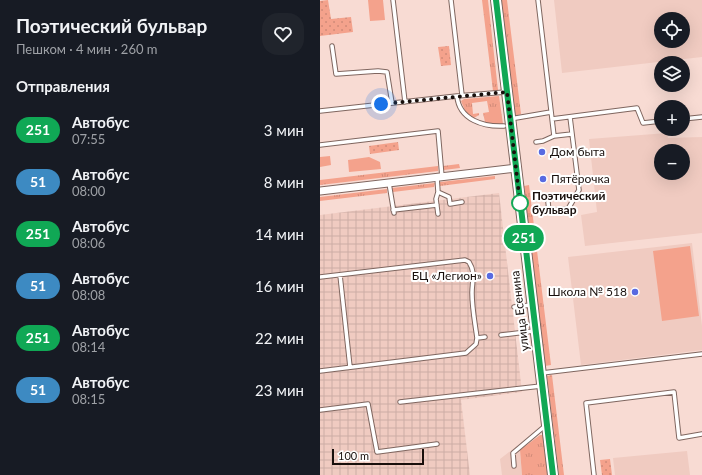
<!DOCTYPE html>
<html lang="ru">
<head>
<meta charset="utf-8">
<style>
  :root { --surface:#171b24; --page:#20242c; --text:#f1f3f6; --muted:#9ea1a6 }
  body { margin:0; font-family:Lato,sans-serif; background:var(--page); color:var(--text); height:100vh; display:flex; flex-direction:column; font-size:15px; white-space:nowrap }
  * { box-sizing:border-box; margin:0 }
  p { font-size:13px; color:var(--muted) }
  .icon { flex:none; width:22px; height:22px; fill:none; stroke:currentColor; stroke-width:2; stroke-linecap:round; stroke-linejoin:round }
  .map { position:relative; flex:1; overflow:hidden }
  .sheet { display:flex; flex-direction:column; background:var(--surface); width:320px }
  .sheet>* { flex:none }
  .badge { padding:0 8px; border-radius:13px; font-size:14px; line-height:26px }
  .buttons { position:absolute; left:334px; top:12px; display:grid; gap:8px }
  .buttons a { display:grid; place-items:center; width:36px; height:36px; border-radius:50%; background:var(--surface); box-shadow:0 4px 16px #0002; font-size:20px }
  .scale { position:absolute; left:12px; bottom:10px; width:92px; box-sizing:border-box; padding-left:4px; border:2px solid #180f0c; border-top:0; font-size:11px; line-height:14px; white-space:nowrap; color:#180f0c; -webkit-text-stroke:3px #fff; paint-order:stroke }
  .you { position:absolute; width:20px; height:20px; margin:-10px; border:3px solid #fff; border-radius:50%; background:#1a73e8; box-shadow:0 0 0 6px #1a73e833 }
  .map>.badge { position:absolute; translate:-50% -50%; box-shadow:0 0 0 2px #fff }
  h2 { padding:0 16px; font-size:15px; line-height:36px }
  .round { display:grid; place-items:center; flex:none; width:42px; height:42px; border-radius:16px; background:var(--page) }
  .summary { display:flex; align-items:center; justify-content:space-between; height:68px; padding:0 16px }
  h1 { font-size:19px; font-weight:700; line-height:30px }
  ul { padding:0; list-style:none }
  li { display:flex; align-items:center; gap:12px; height:52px; padding:0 16px }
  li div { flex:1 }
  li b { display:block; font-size:15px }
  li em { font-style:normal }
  li .badge { min-width:44px; font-weight:700; text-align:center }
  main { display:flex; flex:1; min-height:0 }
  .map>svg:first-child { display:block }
</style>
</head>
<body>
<main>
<section class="sheet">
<div class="summary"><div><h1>Поэтический бульвар</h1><p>Пешком · 4 мин · 260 m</p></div><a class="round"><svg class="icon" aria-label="heart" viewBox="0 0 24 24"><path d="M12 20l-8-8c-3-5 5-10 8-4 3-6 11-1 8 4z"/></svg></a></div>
<h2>Отправления</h2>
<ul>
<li><span class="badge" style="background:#10a855;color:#fff">251</span><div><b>Автобус</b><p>07:55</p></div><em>3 мин</em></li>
<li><span class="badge" style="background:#3d8ac2;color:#fff">51</span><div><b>Автобус</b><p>08:00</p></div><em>8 мин</em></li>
<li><span class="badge" style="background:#10a855;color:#fff">251</span><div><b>Автобус</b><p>08:06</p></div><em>14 мин</em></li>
<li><span class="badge" style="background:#3d8ac2;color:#fff">51</span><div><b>Автобус</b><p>08:08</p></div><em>16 мин</em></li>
<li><span class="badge" style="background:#10a855;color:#fff">251</span><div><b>Автобус</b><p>08:14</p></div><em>22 мин</em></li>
<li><span class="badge" style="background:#3d8ac2;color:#fff">51</span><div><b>Автобус</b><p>08:15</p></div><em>23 мин</em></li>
</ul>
</section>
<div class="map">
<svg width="382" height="475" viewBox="0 0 382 475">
  <defs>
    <pattern id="industrial-grid" width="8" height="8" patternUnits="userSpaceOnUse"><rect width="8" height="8" fill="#f0cbc1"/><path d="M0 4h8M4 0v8" fill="none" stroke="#cdada5"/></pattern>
    <pattern id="grass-tufts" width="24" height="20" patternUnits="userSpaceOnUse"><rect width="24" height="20" fill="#f4a28c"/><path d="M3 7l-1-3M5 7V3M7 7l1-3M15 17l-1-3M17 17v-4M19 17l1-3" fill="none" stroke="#d08a78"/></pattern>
    <pattern id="park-dots" width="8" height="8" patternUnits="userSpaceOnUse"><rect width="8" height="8" fill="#f4a28c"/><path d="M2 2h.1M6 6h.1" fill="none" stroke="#d08a78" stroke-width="1.8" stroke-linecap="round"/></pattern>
  </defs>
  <rect width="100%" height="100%" fill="#f8dbd3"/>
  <path fill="#f0cbc1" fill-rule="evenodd" d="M234 0H382V57L242 73ZM341 19H363V41H341Z
    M347 133 348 138 382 137V233L265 246 261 215 277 212 269 139ZM341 151H363V173H341Z
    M372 243 382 326V350L261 365 248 257Z
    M197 446 200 450 202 475H182L180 459Z
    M367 451 370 475H295L293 458Z"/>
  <path fill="url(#industrial-grid)" d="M179 193 202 392 141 400 150 475H0V215Z"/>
  <path fill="url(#grass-tufts)" d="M162 0H168L178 90 173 91Z
    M181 0H187L201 114 195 116Z
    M179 96 183 124 170 125 165 122 163 113 169 112 167 101 152 103 153 114 159 113V115L154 118 146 113 141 101 144 99Z
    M139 164 140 168 124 170 123 166Z
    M118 166V171L0 185V180Z
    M175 176V179L120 186V182Z
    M115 183 114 187 73 192 72 188Z
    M209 185 231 365 225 366 204 186Z
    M67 189V193L0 201V197Z
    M232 375 244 475H239L227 376Z
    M220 435H223L229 475H202L200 450Z"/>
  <path fill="url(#park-dots)" d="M8 0 11 19 31 17 33 32 0 36V1Z
    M129 46 131 65 121 66 118 47Z
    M78 142 79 150 50 154 49 146Z
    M290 459 292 475H282L280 460Z"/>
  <path fill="#f4a28c" d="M48 0H63L65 20 50 21Z
    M10 156 11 165 0 167V157Z
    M49 157 60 162 61 169 29 172 28 160Z
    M370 246 379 316 342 321 333 251Z"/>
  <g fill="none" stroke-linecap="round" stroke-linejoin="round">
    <defs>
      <path id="lane" d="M73 0 85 102
        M131 0 142 95
        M218 0 234 136
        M12 46 16 74 58 71 67 72 72 103
        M137 96C139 120 164 127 184 126
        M0 111 137 96 186 92
        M190 119 231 112
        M232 119 317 108 323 123 341 121
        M363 119 382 117
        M216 142 223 141 234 136 252 134
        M0 145 118 131 122 177
        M117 177 118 192 129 197 130 204 142 202
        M69 183 74 213
        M228 202 229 211 248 209 259 190 250 117
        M73 210 117 205
        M118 214 116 199 118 192
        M20 275 30 367
        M0 277 145 260 149 262C156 273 152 281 152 293 152 308 155 323 157 338L165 337
        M194 307 211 305
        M181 335 214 331
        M0 371 146 353 156 344 157 338
        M222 373 382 354
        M80 402 221 386
        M0 410 48 404 57 452 117 444
        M194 466 193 453 225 426
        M274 475 266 403 354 392 359 438 382 434"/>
      <path id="street" d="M0 191 196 168"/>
      <path id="secondary" d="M176 0 233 475"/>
    </defs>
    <use href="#lane" stroke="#7f665f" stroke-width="5.5"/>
    <use href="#street" stroke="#7f665f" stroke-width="9"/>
    <use href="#secondary" stroke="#7f665f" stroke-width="12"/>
    <use href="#lane" stroke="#fff" stroke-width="3.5"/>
    <use href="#street" stroke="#fff" stroke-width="7"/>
    <use href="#secondary" stroke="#fff" stroke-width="10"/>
  </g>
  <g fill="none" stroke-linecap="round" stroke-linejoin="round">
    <defs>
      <path id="line" d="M176 0 233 475"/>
    </defs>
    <use href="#line" stroke="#fff" stroke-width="9"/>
    <use href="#line" stroke="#10a855" stroke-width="6"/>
    <path stroke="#180f0c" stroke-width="4" stroke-dasharray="0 7.2" d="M61 104 187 92 200 203"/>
  </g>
  <g fill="#586ae1" stroke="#fff" stroke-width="1.5">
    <circle cx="222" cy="152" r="4"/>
    <circle cx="223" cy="179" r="4"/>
    <circle cx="170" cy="276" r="4"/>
    <circle cx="315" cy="292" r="4"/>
  </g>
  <circle fill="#fff" stroke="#10a855" stroke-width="2" cx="200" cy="203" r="8"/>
  <g text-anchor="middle" stroke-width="4" stroke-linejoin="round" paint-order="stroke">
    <g font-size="12" fill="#180f0c" stroke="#fff" text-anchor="start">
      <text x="230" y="156">Дом быта</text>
      <text x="231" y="183">Пятёрочка</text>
      <text x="162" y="280" text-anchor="end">БЦ «Легион»</text>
      <text x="307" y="296" text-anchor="end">Школа № 518</text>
    </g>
    <g font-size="12" font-weight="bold" fill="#180f0c" stroke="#fff" text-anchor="start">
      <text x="212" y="200">Поэтический<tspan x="212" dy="14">бульвар</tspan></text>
    </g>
    <g font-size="12" fill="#180f0c" stroke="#fff">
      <text transform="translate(200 311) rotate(-97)" y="4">улица Есенина</text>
    </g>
  </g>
</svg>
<div class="buttons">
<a><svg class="icon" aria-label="locate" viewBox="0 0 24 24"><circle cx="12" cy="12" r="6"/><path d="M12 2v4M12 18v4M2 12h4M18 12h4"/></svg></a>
<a><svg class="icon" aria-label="layers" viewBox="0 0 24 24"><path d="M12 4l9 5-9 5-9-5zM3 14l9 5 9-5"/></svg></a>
<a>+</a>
<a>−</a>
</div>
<div class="scale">100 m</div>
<div class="you" style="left:61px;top:104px"></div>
<b class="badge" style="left:204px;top:238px;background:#10a855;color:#fff">251</b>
</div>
</main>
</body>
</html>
